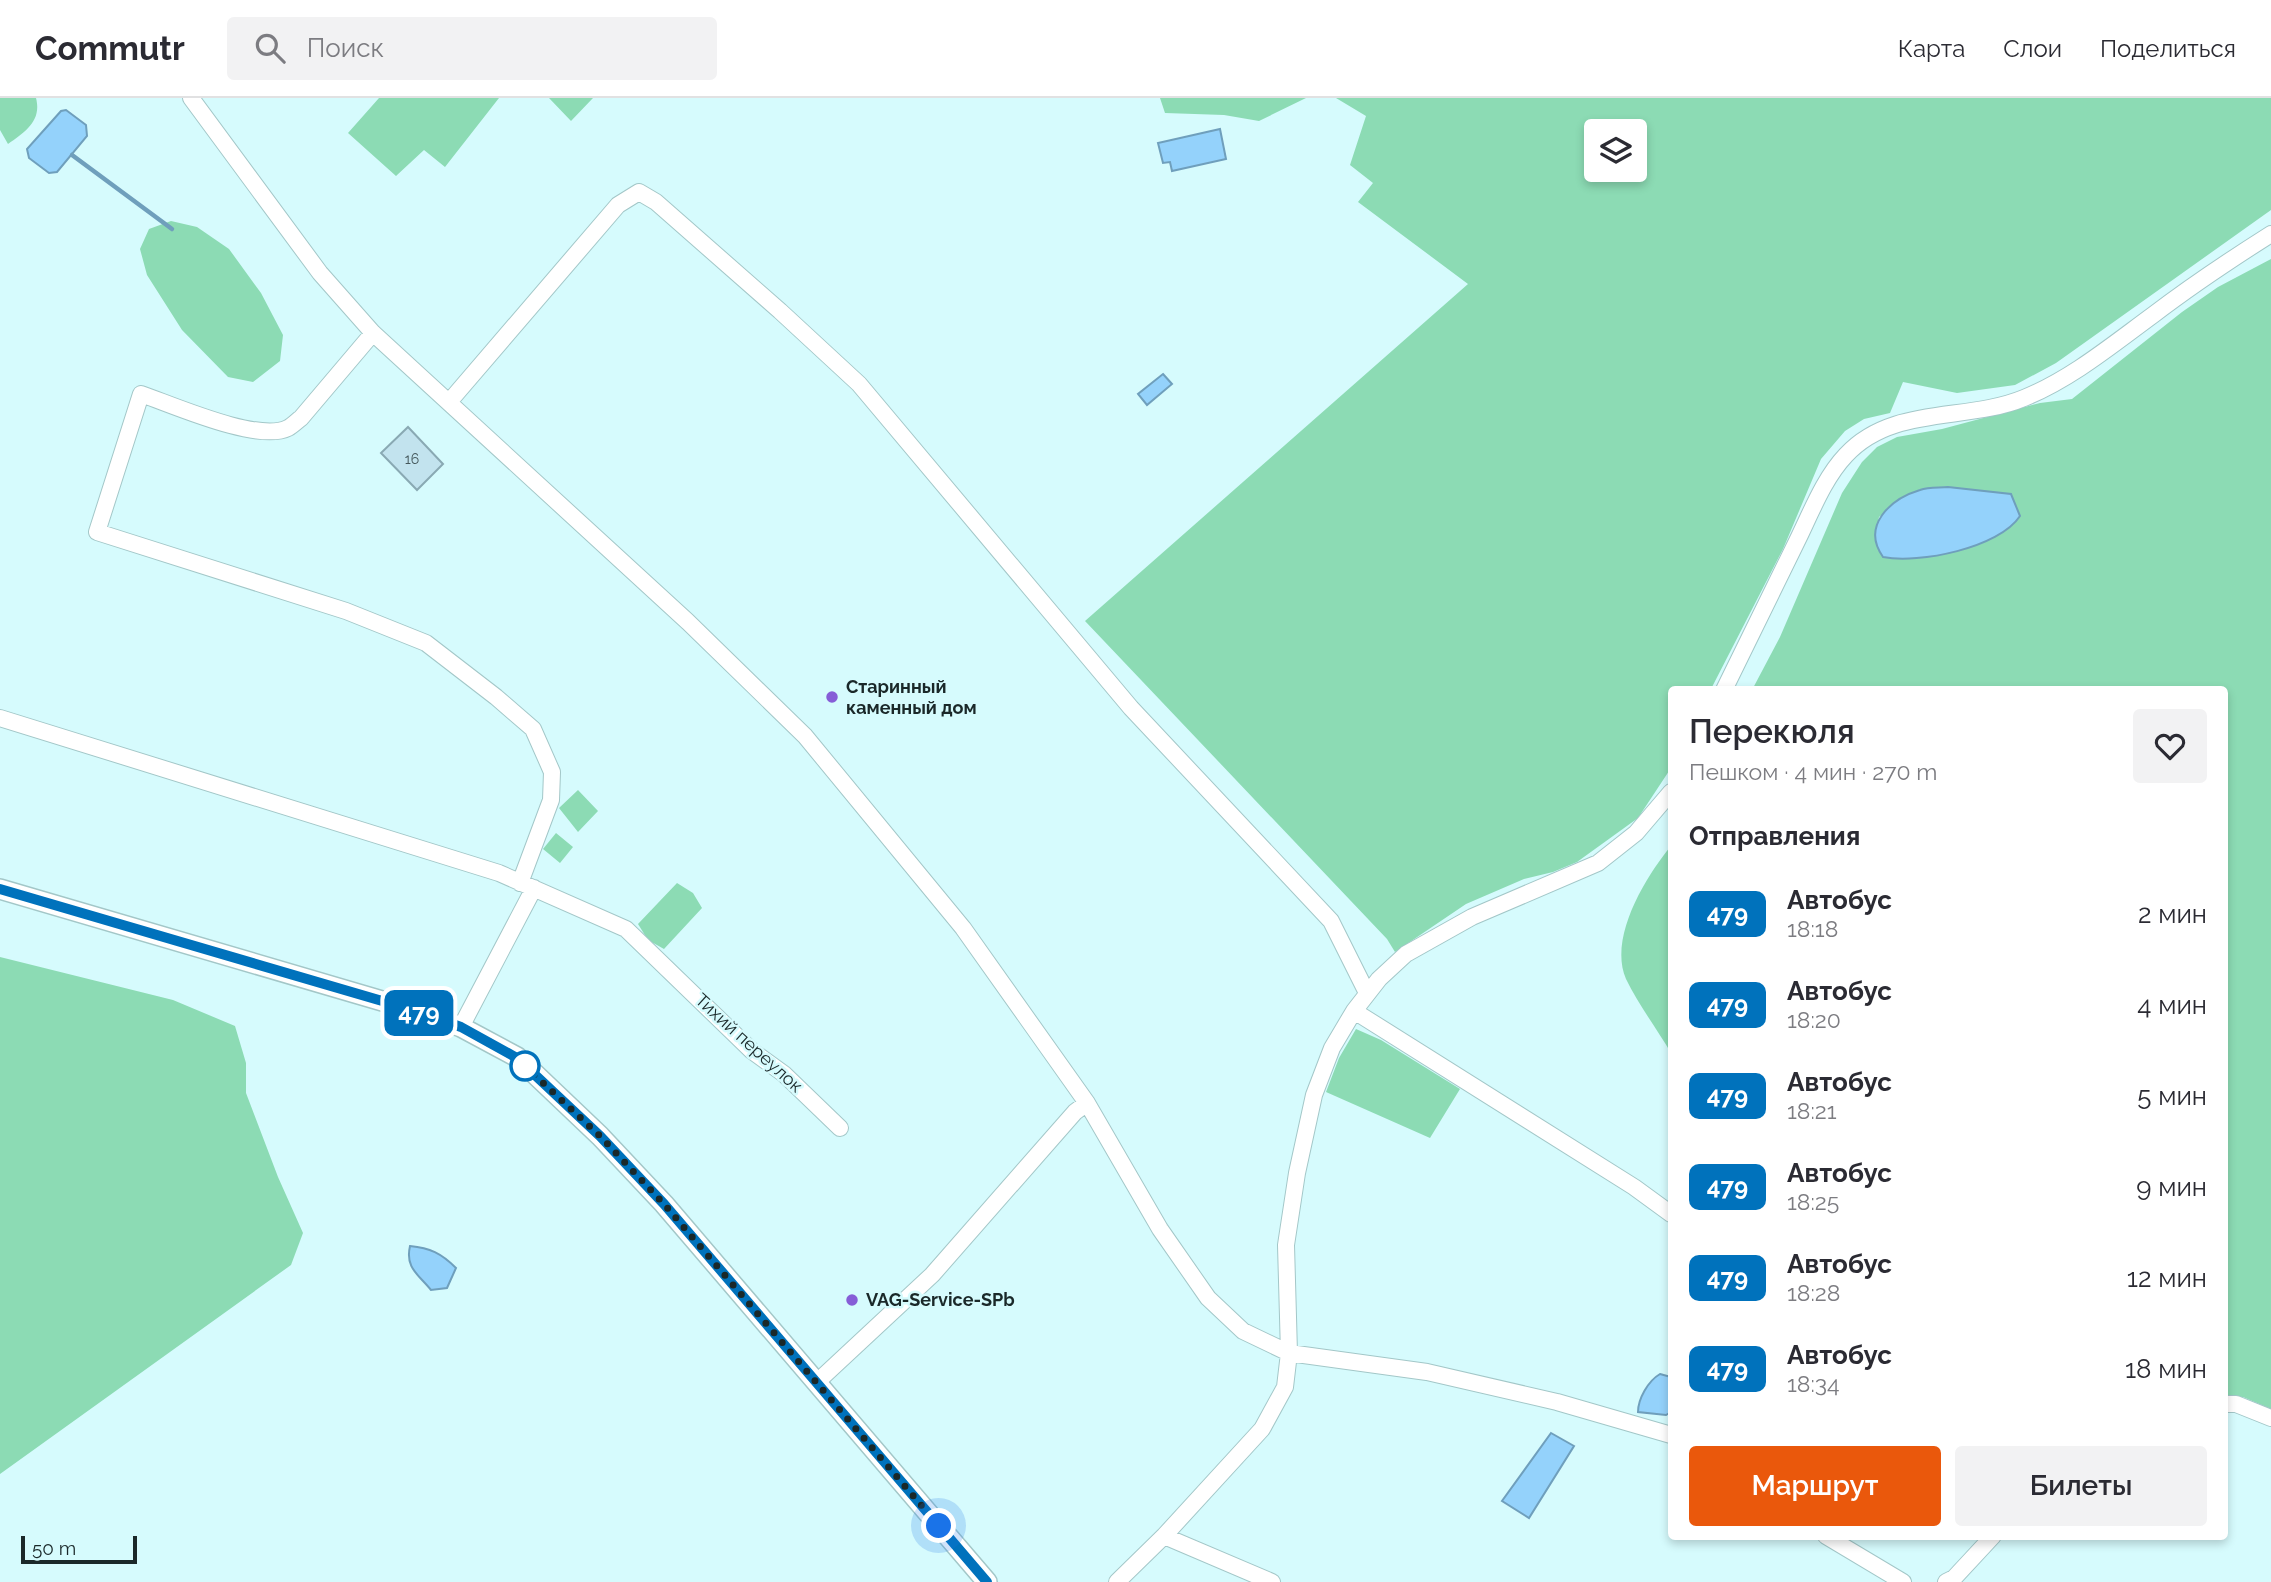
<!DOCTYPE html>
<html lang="ru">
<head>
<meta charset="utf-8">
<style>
  :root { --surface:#fff; --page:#f2f2f3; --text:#2b2b33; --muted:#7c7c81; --line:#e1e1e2; --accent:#ea580c }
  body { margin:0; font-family:Raleway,sans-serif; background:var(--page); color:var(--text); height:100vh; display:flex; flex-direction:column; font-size:26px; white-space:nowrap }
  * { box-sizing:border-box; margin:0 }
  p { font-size:23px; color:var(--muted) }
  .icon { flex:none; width:38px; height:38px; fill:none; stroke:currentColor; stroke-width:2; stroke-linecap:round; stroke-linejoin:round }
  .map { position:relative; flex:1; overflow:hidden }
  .details { position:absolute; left:1668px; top:588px; width:560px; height:854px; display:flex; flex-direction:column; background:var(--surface); border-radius:7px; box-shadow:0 4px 10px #0003 }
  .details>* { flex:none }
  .badge { padding:0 14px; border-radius:10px; font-size:24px; line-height:46px }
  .fabs { position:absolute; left:1584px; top:21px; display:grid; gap:14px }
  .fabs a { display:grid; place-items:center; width:63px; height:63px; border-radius:7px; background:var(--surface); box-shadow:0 4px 10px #0003; font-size:35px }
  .scale { position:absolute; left:21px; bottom:18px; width:116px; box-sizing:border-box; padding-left:7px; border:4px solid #1a2829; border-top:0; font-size:19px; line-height:24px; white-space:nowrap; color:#1a2829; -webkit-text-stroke:5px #d6fbfd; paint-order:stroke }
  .you { position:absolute; width:35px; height:35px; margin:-18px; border:5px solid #fff; border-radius:50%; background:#1a73e8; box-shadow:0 0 0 10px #1a73e833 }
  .map>.badge { position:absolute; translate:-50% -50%; box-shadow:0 0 0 4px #fff }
  h2 { padding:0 21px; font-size:26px; line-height:63px }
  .round { display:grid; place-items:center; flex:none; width:74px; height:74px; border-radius:7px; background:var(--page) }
  .summary { display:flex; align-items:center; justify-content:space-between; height:119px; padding:0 21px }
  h1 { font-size:33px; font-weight:600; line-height:52px }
  .action { display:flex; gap:14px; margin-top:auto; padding:14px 21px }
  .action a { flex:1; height:80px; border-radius:7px; background:var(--accent); color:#fff; font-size:28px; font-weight:600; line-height:80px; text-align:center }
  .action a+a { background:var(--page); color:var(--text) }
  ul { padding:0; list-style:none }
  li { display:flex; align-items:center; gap:21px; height:91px; padding:0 21px }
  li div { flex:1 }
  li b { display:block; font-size:26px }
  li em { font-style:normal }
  li .badge { min-width:77px; font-weight:700; text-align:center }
  header { display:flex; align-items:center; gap:42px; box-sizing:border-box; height:98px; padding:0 35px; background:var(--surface); border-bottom:2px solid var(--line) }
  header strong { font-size:33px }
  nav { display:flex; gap:38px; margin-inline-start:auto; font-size:24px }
  .search { width:490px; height:63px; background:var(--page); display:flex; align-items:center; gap:18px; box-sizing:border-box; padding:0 24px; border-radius:7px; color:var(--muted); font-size:26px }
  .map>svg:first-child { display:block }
</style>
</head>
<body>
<header>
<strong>Commutr</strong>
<div class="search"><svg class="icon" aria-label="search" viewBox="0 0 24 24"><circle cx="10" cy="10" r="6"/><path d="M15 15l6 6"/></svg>Поиск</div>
<nav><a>Карта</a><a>Слои</a><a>Поделиться</a></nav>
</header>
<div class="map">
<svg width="2271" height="1484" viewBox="0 0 2271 1484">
  <rect width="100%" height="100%" fill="#d6fbfd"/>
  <path fill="#8cdbb4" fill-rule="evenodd" d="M0 0H36C42 23 25 34 8 46L0 32Z
    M379 0H499L445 69 424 52 396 78 348 35Z
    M549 0H593L571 23Z
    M1160 0H1306L1259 23 1224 17 1165 15Z
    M1336 0H2271V112L2056 265 2015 287 1957 295 1903 284 1890 315 1864 321 1845 333 1821 361 1783 451 1711 591 1671 592V670L1638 720 1577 764 1553 774 1524 781 1466 806 1395 854 1387 841 1085 523 1468 186 1358 104 1373 85 1350 67 1366 18ZM1596 33H1634V72H1596Z
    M171 123 197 129 229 151 261 195 283 237 280 263 253 284 228 279 182 232 147 177 140 151 149 131Z
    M2271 161V1311L2243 1299 2224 1298V592H1752L1780 539 1842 395 1862 364 1877 349 1897 339 1942 331 2040 305 2072 301 2182 214 2218 189ZM1948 389 1979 395H2000L1955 452 1934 457 1894 461 1875 438 1879 419 1887 413Z
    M578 692 598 713 578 734 559 710Z
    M556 735 573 749 560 765 543 751Z
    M1671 748V955C1657 931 1638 906 1626 881 1608 840 1646 778 1671 748Z
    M677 785 693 795 702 810 664 851 648 842 638 826Z
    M0 859 173 902 235 928 246 965V995L278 1079 303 1135 291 1167 0 1376Z
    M1356 931 1381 942 1460 991 1430 1040 1326 994 1339 960Z"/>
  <path fill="#94d2fb" stroke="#6f9fbc" stroke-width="2" d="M66 12 86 27 87 38 57 74 49 75 29 60 27 51 61 13Z
    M1220 31 1226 61 1172 73 1170 64 1163 65 1158 45Z
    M1163 276 1172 286 1147 307 1138 296Z
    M1948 389 2011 396 2020 418C1999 450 1919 466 1883 459 1861 428 1890 401 1920 392 1929 389 1939 390 1948 389Z
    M410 1148C430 1150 441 1155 456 1170L447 1190 431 1192C418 1176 405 1170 410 1148Z
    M1660 1276 1671 1279V1314L1666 1317 1638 1314C1638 1301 1648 1283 1660 1276Z
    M1551 1335 1574 1348 1529 1420 1502 1403Z"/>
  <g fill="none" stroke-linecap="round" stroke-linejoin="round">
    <path stroke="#6f9fbc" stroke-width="4.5" d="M72 57 172 131"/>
  </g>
  <path fill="#c2e3ee" stroke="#89a9b3" stroke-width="2" d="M408 329 443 366 417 392 381 355Z"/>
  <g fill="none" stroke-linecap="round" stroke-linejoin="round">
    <defs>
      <path id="minor" d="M191 0 320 175 373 235 688 524 805 638 963 830 1087 1005 1160 1131 1208 1200 1243 1233 1289 1255 1427 1274 1557 1304 1671 1337
        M373 235 301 320C297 323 292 328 288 330 258 345 173 307 141 296L97 434 346 513 426 545 496 599 533 631 552 674 551 702 520 785
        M449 304 618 107 639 94 656 104 780 213 859 286 1131 610 1331 823 1367 895
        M1724 592C1749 541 1774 490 1799 439 1812 412 1825 379 1846 357 1892 307 1966 324 2024 300 2071 281 2112 247 2153 217 2191 188 2230 162 2271 136
        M0 620 499 775 626 831 752 953 784 976 840 1030
        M1354 913 1634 1089 1671 1116
        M461 929 534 790
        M816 1285 932 1177 1075 1014 1087 1005
        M2224 1306H2236L2271 1320
        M1164 1438 1272 1484
        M1826 1438 1903 1484
        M1117 1484 1164 1438 1262 1331 1285 1289 1289 1255 1286 1147 1297 1075 1314 997 1332 950 1354 913 1379 881 1406 856 1472 819 1598 765 1636 735 1671 694
        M1946 1484 1954 1480 1993 1438"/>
      <path id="tertiary" d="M0 791 413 912 461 929 517 959 600 1038 664 1106 987 1484"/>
    </defs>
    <use href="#minor" stroke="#a3c7c8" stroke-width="18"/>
    <use href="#tertiary" stroke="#a3c7c8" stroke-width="22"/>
    <use href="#minor" stroke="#fff" stroke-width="16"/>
    <use href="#tertiary" stroke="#fff" stroke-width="19"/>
  </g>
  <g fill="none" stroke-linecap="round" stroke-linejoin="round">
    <defs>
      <path id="line" d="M0 791 413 912 461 929 517 960 600 1038 664 1106 987 1484"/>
    </defs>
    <use href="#line" stroke="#fff" stroke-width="16"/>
    <use href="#line" stroke="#0072bc" stroke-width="10"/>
    <path stroke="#1a2829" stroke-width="7" stroke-dasharray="0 12.6" d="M525 968 600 1038 664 1106 939 1428"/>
  </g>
  <g fill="#865dd7" stroke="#d6fbfd" stroke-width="2.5">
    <circle cx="832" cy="599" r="7"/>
    <circle cx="852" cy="1202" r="7"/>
  </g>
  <circle fill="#fff" stroke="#0072bc" stroke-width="3.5" cx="525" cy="968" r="14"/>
  <g text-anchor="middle" stroke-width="5" stroke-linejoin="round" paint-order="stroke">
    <g font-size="14" fill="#44575a">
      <text x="412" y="366">16</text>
    </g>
    <g font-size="18" font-weight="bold" fill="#1a2829" stroke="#d6fbfd" text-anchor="start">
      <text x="846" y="595">Старинный<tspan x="846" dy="21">каменный дом</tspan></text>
      <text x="866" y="1208">VAG-Service-SPb</text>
    </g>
    <g font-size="18" fill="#1a2829" stroke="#d6fbfd">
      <text transform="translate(749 945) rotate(42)" y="6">Тихий переулок</text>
    </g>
  </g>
</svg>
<div class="fabs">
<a><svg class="icon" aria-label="layers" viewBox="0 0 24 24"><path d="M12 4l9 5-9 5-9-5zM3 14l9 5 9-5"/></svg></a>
</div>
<div class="scale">50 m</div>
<div class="you" style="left:939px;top:1428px"></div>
<b class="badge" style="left:419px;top:915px;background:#0072bc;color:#fff">479</b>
<section class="details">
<div class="summary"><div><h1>Перекюля</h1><p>Пешком · 4 мин · 270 m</p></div><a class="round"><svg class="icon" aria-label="heart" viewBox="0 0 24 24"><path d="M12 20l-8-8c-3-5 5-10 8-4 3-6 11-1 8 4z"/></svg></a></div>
<h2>Отправления</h2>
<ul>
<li><span class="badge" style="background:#0072bc;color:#fff">479</span><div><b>Автобус</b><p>18:18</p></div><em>2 мин</em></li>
<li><span class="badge" style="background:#0072bc;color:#fff">479</span><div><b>Автобус</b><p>18:20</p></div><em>4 мин</em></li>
<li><span class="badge" style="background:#0072bc;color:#fff">479</span><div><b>Автобус</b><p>18:21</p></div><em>5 мин</em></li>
<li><span class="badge" style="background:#0072bc;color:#fff">479</span><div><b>Автобус</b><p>18:25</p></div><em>9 мин</em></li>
<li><span class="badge" style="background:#0072bc;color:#fff">479</span><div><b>Автобус</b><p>18:28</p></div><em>12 мин</em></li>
<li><span class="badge" style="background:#0072bc;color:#fff">479</span><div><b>Автобус</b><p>18:34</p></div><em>18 мин</em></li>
</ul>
<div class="action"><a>Маршрут</a><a>Билеты</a></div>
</section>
</div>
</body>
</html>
